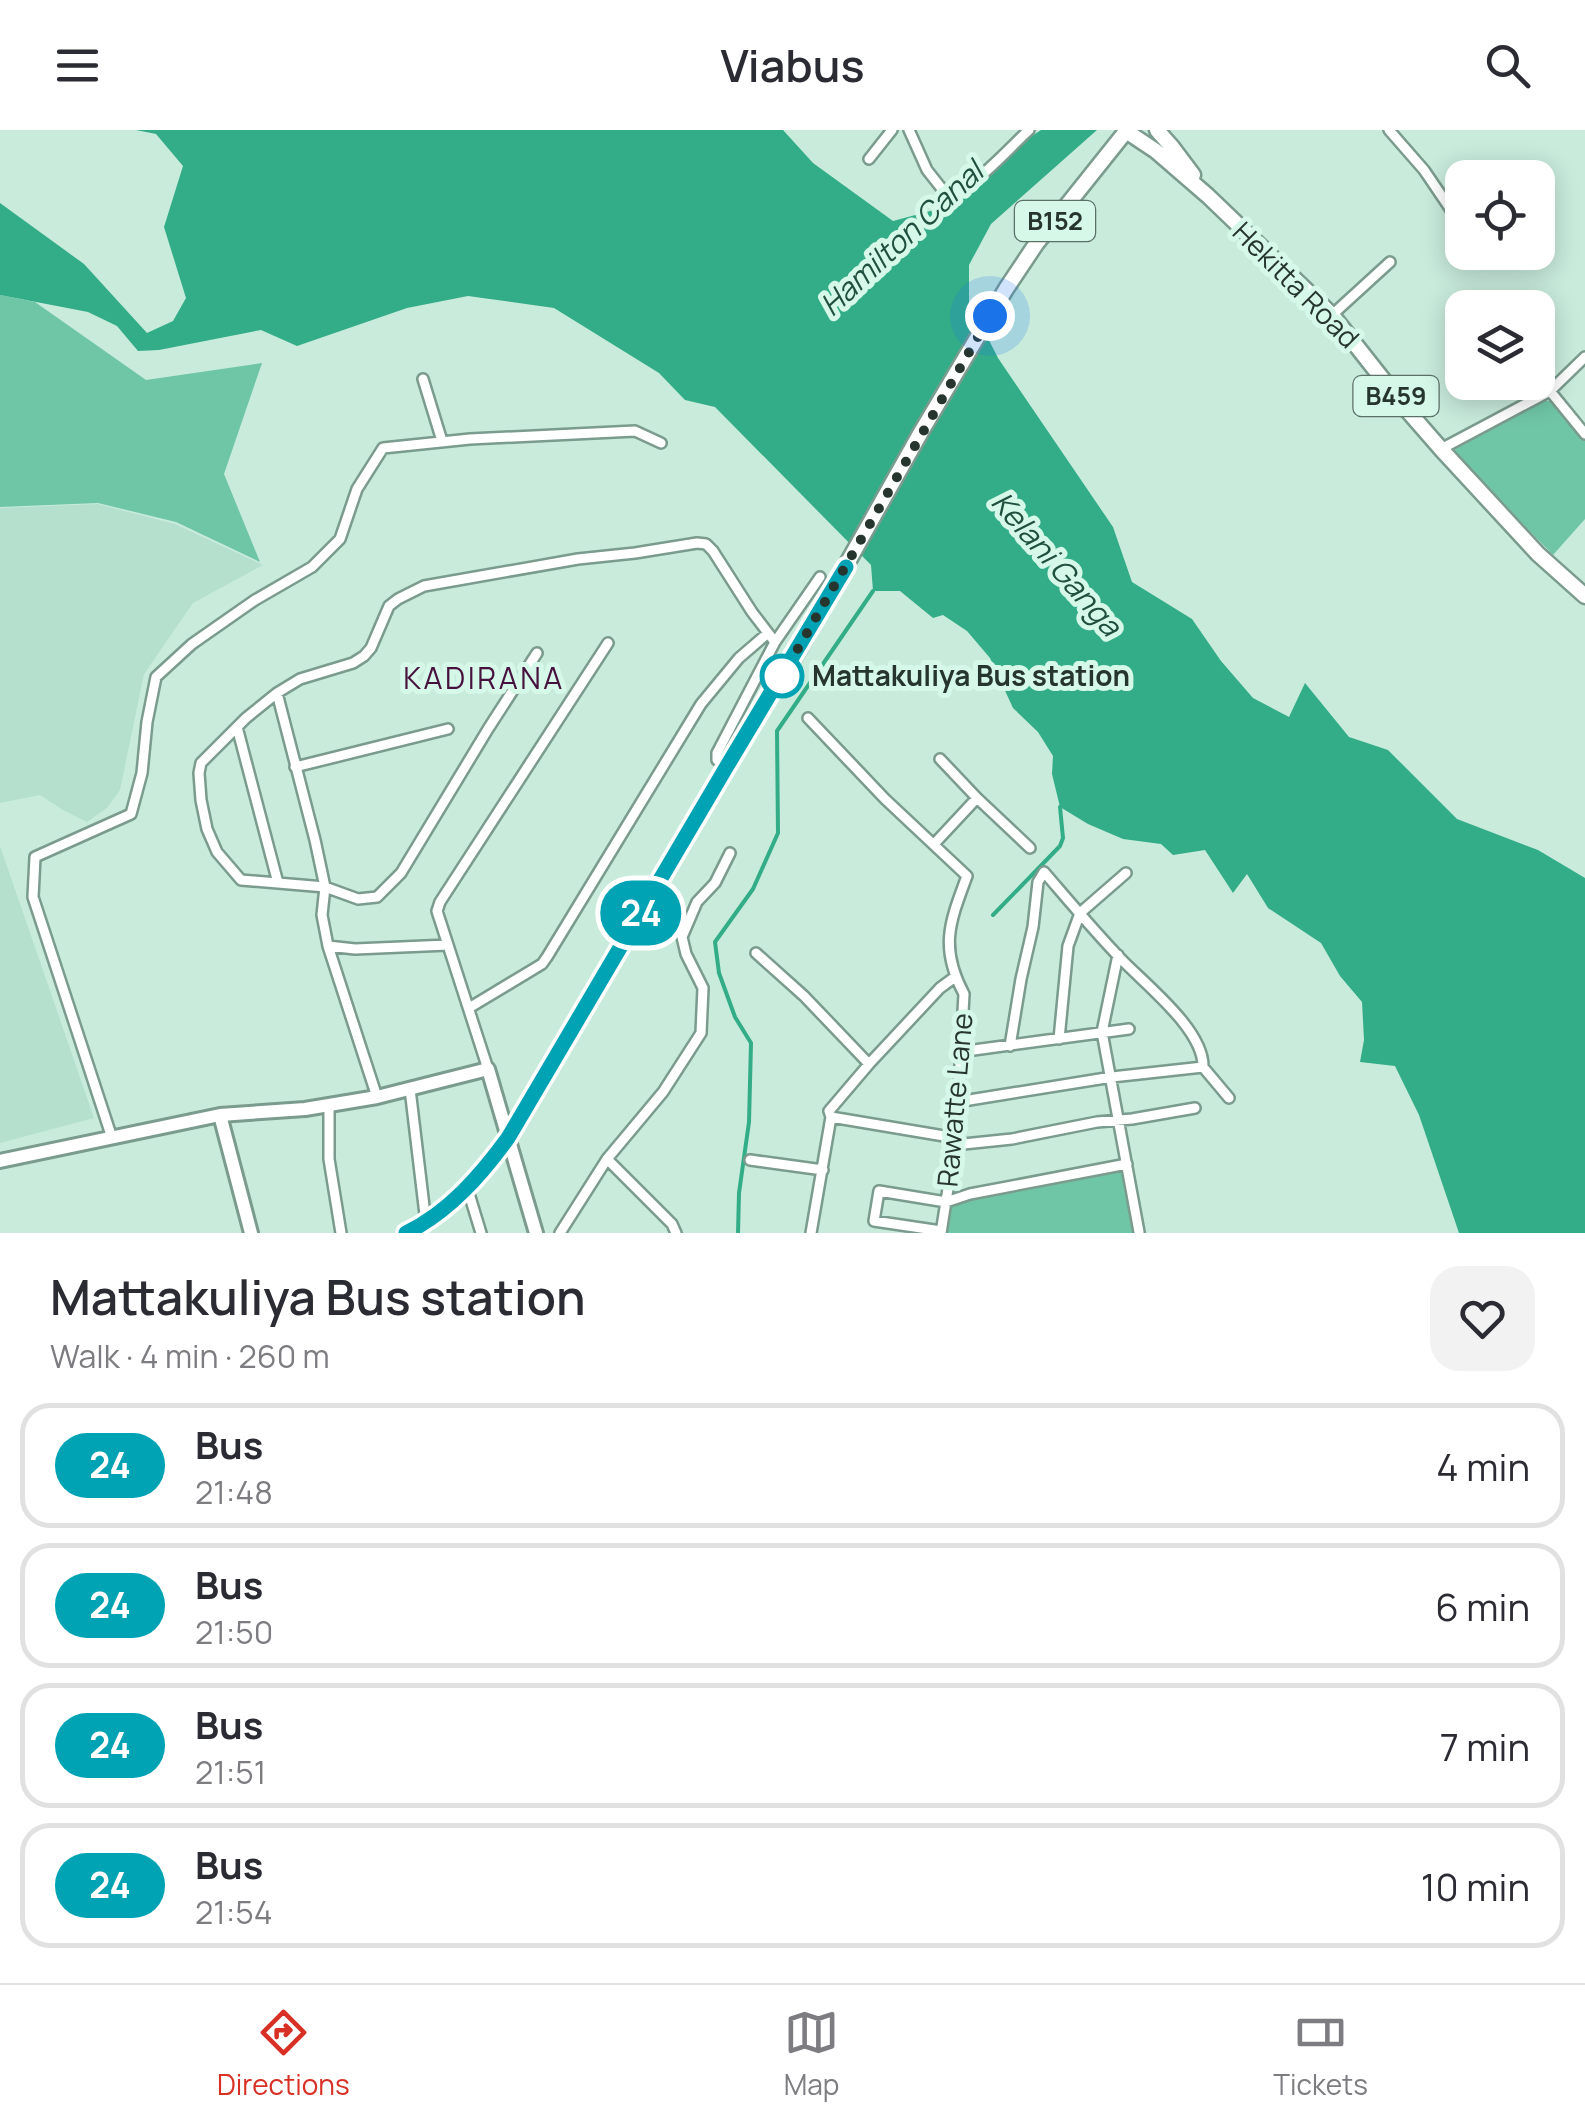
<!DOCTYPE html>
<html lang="en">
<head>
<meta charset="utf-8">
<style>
  :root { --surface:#fff; --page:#f2f2f3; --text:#2b2b33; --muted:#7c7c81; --line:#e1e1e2; --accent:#d93025 }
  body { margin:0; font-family:Manrope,sans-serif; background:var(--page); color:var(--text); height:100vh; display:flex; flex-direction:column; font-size:38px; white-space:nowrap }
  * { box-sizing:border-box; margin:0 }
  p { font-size:32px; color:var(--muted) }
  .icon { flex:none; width:55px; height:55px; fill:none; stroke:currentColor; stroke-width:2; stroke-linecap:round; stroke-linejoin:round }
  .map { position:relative; height:1103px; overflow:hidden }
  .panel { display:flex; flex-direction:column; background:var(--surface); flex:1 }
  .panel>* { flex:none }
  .badge { padding:0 20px; border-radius:32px; font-size:35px; line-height:65px }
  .tools { position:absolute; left:1445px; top:30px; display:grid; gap:20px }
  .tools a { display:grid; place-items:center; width:110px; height:110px; border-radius:20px; background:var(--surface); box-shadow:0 5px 25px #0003; font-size:50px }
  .you { position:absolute; width:50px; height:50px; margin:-25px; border:8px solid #fff; border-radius:50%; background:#1a73e8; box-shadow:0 0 0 15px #1a73e833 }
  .map>.badge { position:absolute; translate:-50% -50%; box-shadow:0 0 0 5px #fff }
  .round { display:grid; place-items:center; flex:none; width:105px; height:105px; border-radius:30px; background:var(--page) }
  .headline { display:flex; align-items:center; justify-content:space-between; height:170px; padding:0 50px }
  h1 { font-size:48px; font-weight:600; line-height:75px }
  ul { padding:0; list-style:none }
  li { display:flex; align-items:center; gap:30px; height:125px; margin:0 20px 15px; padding:0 30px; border:5px solid var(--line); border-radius:30px }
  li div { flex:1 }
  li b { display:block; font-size:38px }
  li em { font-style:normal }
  li .badge { min-width:110px; font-weight:700; text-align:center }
  header { display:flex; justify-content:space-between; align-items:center; height:130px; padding:0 50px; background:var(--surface); font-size:45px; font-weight:600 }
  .dock { display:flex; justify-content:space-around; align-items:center; height:140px; border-top:2px solid var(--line); background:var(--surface); font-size:28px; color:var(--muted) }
  .dock a { display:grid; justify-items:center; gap:5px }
  .dock .active { color:var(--accent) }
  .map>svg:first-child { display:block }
</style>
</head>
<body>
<header><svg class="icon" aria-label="menu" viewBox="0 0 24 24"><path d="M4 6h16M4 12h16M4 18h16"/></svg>Viabus<svg class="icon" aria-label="search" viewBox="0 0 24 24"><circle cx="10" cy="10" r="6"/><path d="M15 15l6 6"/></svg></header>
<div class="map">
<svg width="1585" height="1103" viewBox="0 0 1585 1103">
  <rect width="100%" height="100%" fill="#c8ebdc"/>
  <path fill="#b5e0ce" d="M98 374 175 394 263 435 193 473 144 544 120 660 107 678 87 692 63 680 40 665 0 673V378Z
    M0 716 94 988 0 1013Z"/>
  <path fill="#6fc6a6" d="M0 165 35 172 146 250 262 233 224 344 260 432 176 392 98 373 0 377Z
    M1543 271H1551L1585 310V389L1553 425 1452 321Z
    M1124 1038 1136 1103H946L949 1069Z"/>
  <path fill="#33ad87" d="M136 0H783L813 33 893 91 934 80 959 54 1041 0H1097L991 94 969 135V171L998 228 1113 397 1132 452 1192 489 1221 531 1253 568 1289 587 1305 553 1349 607 1388 620 1457 689 1538 720 1585 748V1103H1459L1419 985 1395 936 1360 932 1364 910 1362 872 1340 846 1321 813 1268 778 1247 744 1233 763 1205 720 1173 725 1161 714 1123 709 1088 694 1060 677 1052 644 1053 626 1038 602 1013 578 990 528 967 501 943 485 933 488 900 461H873L871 435 715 277 685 270 659 243 554 178 468 166 407 178 297 216 261 200 159 220 138 221 117 196 88 182 0 165V73L84 134 147 203 173 191 186 168 164 97 183 36 156 4Z"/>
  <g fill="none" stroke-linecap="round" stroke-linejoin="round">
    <path stroke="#33ad87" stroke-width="4" d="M993 785 1060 716 1063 708 1060 677
      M738 1103 739 1063 749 992 751 913 735 887 719 843 715 812 753 759 778 703 777 601 873 461"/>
    <defs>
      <path id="street" d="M909 0 927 40 942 59 945 67C974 59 1007 20 1029 0
        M1389 0 1424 40 1462 96
        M869 29 892 0
        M1332 185 1390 132
        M423 249 442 311
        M1550 261 1585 304
        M1441 319 1550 261 1585 227
        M775 512 820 447
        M277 563 315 710 325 757 358 769 377 767 401 743 488 599 537 523
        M808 588 885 669 967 746C950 792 939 817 964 864L956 1008 941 1103
        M237 597 278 753
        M940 629 977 668
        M295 637 448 599
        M935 713 977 668 1030 718
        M328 816 355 819 448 815
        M756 823 804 866 869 934
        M1118 825 1102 902 1139 1102
        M469 878 542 834 547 827 701 574 739 528 768 503
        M1059 909 1068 816 1080 783 1126 743
        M1010 916 1021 849 1033 797 1038 752 1044 742C1069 771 1094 801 1121 829 1146 855 1204 900 1203 937L1229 968
        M959 922 1129 899
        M488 939 437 781 440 772 608 513
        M410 959 426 1093
        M377 967 328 816 322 785 325 757 241 750 217 722 207 699 201 670 199 643 201 633 246 588 277 563 300 549 353 533 364 526 371 518 389 476 398 469 424 456 578 429 635 423 697 413 706 414 713 421 752 482 775 512 717 623V630L727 636
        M957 972 1112 947 1203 937
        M329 976V1029L341 1103
        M831 987 956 1008
        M112 1008 33 767 35 727 131 684 142 643 147 592 156 547 192 514 255 470 312 437 340 409 357 359 383 318 470 309 635 301 661 313
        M954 1015 1012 1009 1097 992 1132 989 1195 978
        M607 1029 672 1094 676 1103
        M750 1030 823 1040
        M467 1057 481 1103
        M941 1101 874 1091 879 1061 946 1072 970 1064 1127 1034
        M560 1103 607 1029 663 962 701 903 703 858 686 824 682 807 697 772 715 753 730 723
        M811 1103 831 987 829 981 869 934 940 858 955 847"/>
      <path id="secondary" d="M220 985 251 1103
        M0 1031 220 985 305 979 377 967 488 939 536 1103"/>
      <path id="primary" d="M1157 0 1172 17 1193 45
        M1126 1 1156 21 1208 66 1332 185 1407 280 1441 319 1538 424 1585 466
        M406 1103C448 1082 481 1046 509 1009L727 636 799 519 921 302 1006 159 1036 114 1127 0"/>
    </defs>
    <use href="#street" stroke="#7a9b8d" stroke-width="14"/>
    <use href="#secondary" stroke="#7a9b8d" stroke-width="18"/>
    <use href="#primary" stroke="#7a9b8d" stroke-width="19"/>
    <use href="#street" stroke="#fff" stroke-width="9"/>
    <use href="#secondary" stroke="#fff" stroke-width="12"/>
    <use href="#primary" stroke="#fff" stroke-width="14"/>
  </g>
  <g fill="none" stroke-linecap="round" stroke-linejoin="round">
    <defs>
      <path id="line" d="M406 1103C449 1082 481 1045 508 1008L727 636 846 437"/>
    </defs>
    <use href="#line" stroke="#fff" stroke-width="22"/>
    <use href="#line" stroke="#00a3b4" stroke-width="15"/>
    <path stroke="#27352f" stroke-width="10" stroke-dasharray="0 18" d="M782 546 781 548 990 186"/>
  </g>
  <circle fill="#fff" stroke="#00a3b4" stroke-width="5" cx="782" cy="546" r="20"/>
  <g text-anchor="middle" stroke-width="10" stroke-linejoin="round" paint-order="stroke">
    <g fill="#d5f8e9" stroke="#5b7067" stroke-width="2.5">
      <rect x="1015" y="71" width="80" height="40" rx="8"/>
      <rect x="1353.5" y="246" width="85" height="40" rx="8"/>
    </g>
    <g font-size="25" font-weight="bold" fill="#27352f">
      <text x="1055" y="100">B152</text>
      <text x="1396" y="275">B459</text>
    </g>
    <g font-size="28" fill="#27352f" stroke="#d5f8e9">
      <text transform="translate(1296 155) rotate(45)" y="10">Hekitta Road</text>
      <text transform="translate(955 970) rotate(-85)" y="10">Rawatte Lane</text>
    </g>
    <g font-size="28" font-weight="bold" fill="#27352f" stroke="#d5f8e9" text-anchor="start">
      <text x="812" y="556">Mattakuliya Bus station</text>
    </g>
    <g font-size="30" font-style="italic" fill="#1f4f3f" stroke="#d5f8e9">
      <text transform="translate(902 109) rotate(-43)" y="10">Hamilton Canal</text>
      <text transform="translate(1056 434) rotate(49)" y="10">Kelani Ganga</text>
    </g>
    <g font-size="30" letter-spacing="2.5" fill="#47113d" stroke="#d5f8e9">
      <text x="484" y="559">KADIRANA</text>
    </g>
  </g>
</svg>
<div class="tools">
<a><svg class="icon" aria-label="locate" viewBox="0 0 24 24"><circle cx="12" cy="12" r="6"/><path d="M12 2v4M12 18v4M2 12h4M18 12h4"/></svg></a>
<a><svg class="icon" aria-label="layers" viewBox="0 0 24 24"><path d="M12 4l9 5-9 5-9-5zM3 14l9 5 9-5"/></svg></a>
</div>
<div class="you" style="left:990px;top:186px"></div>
<b class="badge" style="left:641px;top:783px;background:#00a3b4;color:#fff">24</b>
</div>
<section class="panel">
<div class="headline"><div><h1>Mattakuliya Bus station</h1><p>Walk · 4 min · 260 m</p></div><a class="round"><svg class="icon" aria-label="heart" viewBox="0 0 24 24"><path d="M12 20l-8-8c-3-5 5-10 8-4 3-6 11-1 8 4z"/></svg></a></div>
<ul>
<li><span class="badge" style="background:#00a3b4;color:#fff">24</span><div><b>Bus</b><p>21:48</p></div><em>4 min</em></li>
<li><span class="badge" style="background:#00a3b4;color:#fff">24</span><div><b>Bus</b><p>21:50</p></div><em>6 min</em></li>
<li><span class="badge" style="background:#00a3b4;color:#fff">24</span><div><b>Bus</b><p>21:51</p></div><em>7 min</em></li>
<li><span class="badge" style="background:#00a3b4;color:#fff">24</span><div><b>Bus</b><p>21:54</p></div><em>10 min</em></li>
</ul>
</section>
<nav class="dock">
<a class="active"><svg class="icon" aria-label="directions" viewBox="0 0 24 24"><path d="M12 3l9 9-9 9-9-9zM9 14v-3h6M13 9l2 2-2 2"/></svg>Directions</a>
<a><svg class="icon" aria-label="map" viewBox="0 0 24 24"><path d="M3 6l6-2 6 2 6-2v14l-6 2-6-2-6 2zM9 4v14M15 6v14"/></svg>Map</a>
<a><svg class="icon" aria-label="tickets" viewBox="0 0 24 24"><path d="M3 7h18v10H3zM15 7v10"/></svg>Tickets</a>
</nav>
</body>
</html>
